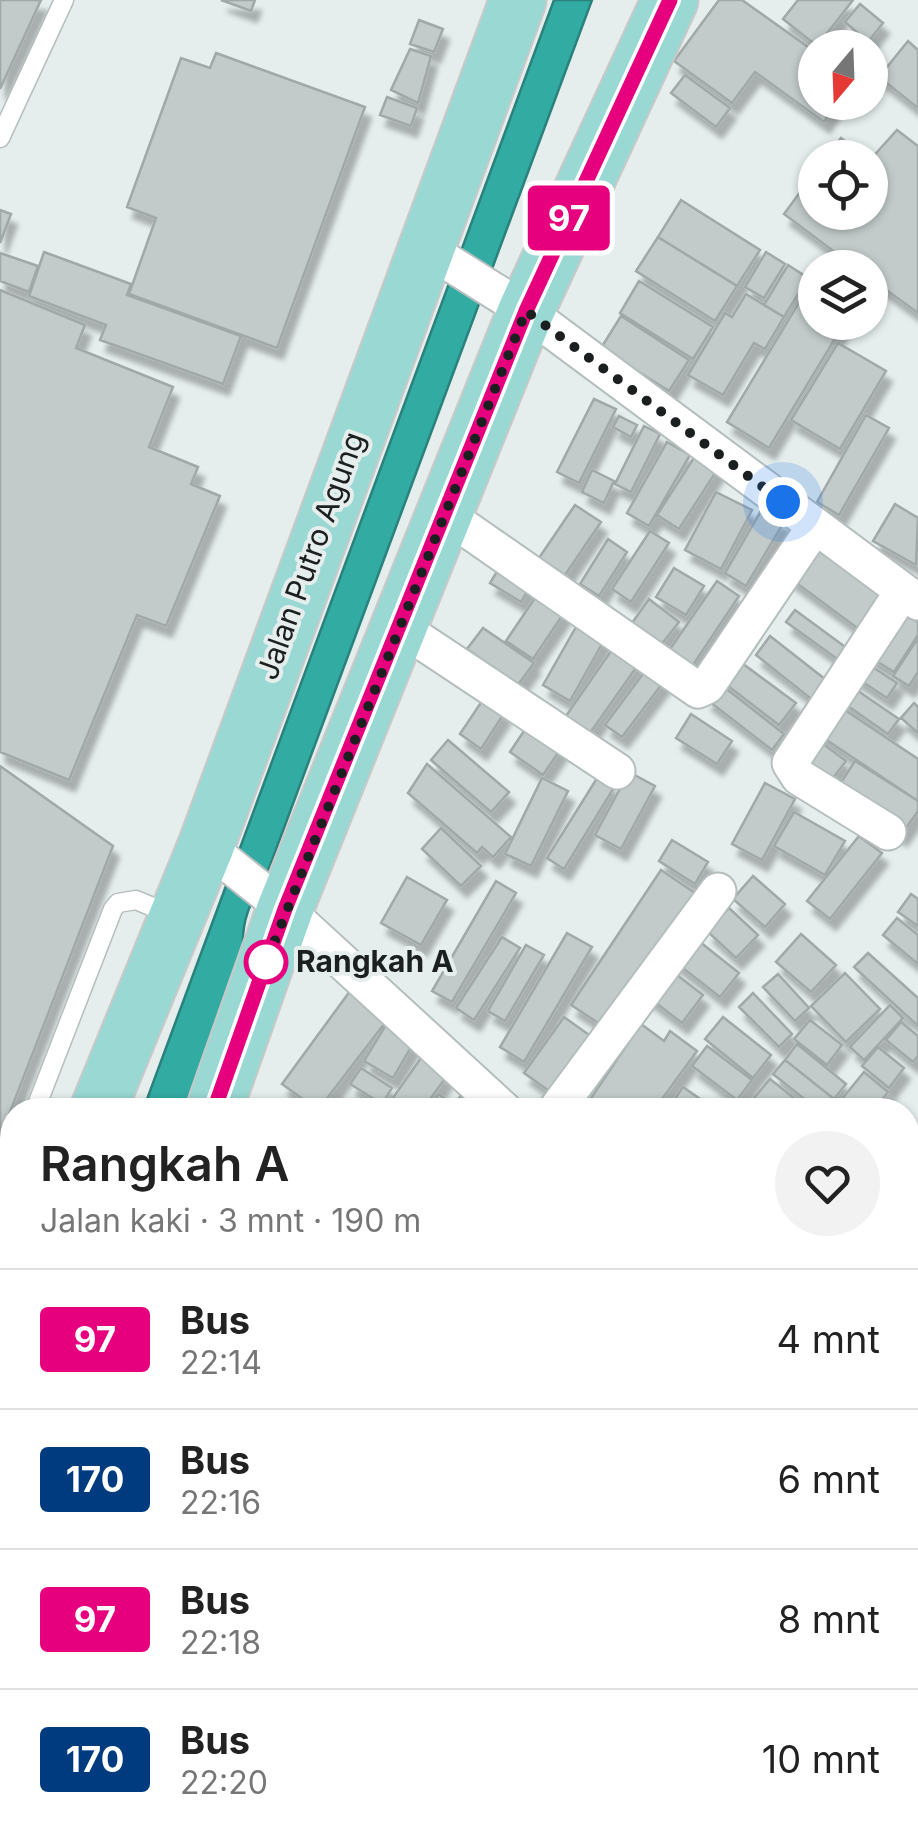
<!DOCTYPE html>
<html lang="id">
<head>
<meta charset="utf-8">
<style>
  :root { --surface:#fff; --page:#f2f2f2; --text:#222; --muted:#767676; --line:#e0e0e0 }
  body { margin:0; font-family:Inter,sans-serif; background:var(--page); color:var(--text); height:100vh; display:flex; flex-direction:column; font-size:38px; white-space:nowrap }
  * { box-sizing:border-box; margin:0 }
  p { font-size:32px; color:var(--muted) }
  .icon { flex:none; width:55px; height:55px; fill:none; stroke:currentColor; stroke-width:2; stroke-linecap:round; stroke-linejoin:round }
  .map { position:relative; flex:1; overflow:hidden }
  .panel { position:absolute; left:0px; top:1098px; width:920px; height:752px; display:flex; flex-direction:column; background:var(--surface); border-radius:40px 40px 0 0; box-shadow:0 2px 8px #0004 }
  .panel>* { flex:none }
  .badge { padding:0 20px; border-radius:8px; font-size:35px; line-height:65px }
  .needle { width:65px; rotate:199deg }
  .tools { position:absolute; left:798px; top:30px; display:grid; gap:20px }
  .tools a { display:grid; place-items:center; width:90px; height:90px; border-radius:50%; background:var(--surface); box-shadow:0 2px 8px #0004; font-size:50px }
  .you { position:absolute; width:50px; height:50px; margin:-25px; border:8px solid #fff; border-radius:50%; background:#1a73e8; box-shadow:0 0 0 15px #1a73e833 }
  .map>.badge { position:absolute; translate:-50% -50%; box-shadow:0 0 0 5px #fff }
  .round { display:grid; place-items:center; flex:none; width:105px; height:105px; border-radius:52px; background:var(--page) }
  .head { display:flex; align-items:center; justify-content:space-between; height:170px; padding:0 40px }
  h1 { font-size:48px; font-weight:600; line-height:75px }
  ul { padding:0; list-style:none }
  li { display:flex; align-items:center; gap:30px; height:140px; padding:0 40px; border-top:2px solid var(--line) }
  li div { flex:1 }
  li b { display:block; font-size:38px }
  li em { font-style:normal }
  li .badge { min-width:110px; font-weight:700; text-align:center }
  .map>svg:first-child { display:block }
</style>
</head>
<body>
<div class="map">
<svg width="918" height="1848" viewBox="0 0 918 1848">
  <defs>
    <filter id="shadow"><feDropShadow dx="6" dy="11" stdDeviation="2.5" flood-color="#0004"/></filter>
  </defs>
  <rect width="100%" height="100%" fill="#e5eeed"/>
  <path fill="#32aba3" stroke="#2b817b" stroke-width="2.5" d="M554 0H592L268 871C254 897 239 920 244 951L184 1110H143Z
    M12 1464V1577L0 1617V1499Z"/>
  <path fill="#c2cbca" stroke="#a0a9a8" stroke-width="2.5" filter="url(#shadow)" d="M0 0H41L0 89Z
    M221 0H255L251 11Z
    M719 0H742L815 52V102H837L824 122 755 72 732 103 674 61Z
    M798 0H853L817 46 783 19Z
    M860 4 883 23 868 42 845 22Z
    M419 20 443 29 434 52 410 44Z
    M908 41 918 50V108L879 77Z
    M410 49 431 56 418 103 391 90Z
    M216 53 365 107 277 348 129 294 156 218 127 207 181 58 210 68Z
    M685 75 730 108 716 127 671 93Z
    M387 97 417 108 411 126 380 115Z
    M897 130 918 146V313L870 278V268H856L784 214 815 172V212H870V160Z
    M841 138 867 158H826Z
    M681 200 760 250 737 286 658 237Z
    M0 210 11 214 0 243Z
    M658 237 737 286 715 321 636 271Z
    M44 252 131 284 127 295 241 336 223 384 100 340 106 325 29 296Z
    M766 252 785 264 764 298 745 287Z
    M0 253 38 266 29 292 0 281Z
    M827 257 843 268H820Z
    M788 265 808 278 784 317 764 305Z
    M815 276V322H845L769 448 727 422Z
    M639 281 713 327 693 359 620 313Z
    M0 290 85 325 76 348 173 387 149 447 198 467 191 484 220 496 166 626 137 615 69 780 0 752Z
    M746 294 784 317 765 349 754 343 723 395 688 375 725 313 732 317Z
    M621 316 689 360 669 391 601 348Z
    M838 343 886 371 840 449 791 420Z
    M594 399 616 409 579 483 557 472Z
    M866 415 889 428 839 515 817 502Z
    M619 416 637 425 631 437 613 427Z
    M644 426 660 434 631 492 615 484Z
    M667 442 690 455 649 526 627 513Z
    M699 450 721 464 679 529 657 515Z
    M592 470 614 481 604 503 582 492Z
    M716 492 752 510 721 569 685 550Z
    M895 504 918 518 916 565 873 541Z
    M575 505 601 522 565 575 539 558Z
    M762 509 784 522 746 586 725 573Z
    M650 531 669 543 631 602 612 589Z
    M608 539 627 552 599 596 580 584Z
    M810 544 888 601 864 633 787 576Z
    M504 560 535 579 521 602 490 583Z
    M674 568 704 586 686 615 656 597Z
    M717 581 739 596 691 668 668 652Z
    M541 589 568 607 533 659 506 641Z
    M649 599 679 622 661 645 632 623Z
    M895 607 918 622V635L894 672 865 654Z
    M795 610 848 649 840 661 786 622Z
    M580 620 607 635 570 701 543 685Z
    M483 628 534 663 518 685 467 649Z
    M770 636 830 683 815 702 756 655Z
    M620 638 645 655 590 733 566 716Z
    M918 638V672L909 686 893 676Z
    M735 658 796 703 779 725 719 679Z
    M862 660 897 683 887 698 852 675Z
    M651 663 668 676 622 737 605 725Z
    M845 682 899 719 888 734 835 697Z
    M719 683 784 734 772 750 706 699Z
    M484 698 505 712 481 749 460 734Z
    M833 702 918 759V801L813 731Z
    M914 703 918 707V733L901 718Z
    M691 714 732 741 717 764 676 738Z
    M528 725 562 747 543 775 510 752Z
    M814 737 846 761 828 785 796 762Z
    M448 740 509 792 491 812 431 760Z
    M855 761 918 801V811L901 835 836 790Z
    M427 764 511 837 493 857 482 847 477 853 408 793Z
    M0 766 113 846 0 1138Z
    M629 772 655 786 621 849 595 835Z
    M599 775 615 786 564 869 547 858Z
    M542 778 568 791 531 866 505 854Z
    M765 783 795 799 762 860 732 844Z
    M794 812 845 841 825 875 774 846Z
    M441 828 481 866 461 886 422 849Z
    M859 836 882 853 830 919 807 901Z
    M672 840 708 862 695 884 659 861Z
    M661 870 698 895 609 1030 571 1005Z
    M753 876 785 904 765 927 733 899Z
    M407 877 447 900 421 945 381 923Z
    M496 881 516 893 452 1002 432 991Z
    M911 894 918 899V926L898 912Z
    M729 908 758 935 736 958 707 931Z
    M897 918 918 935V964L883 935Z
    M567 933 592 947 524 1062 500 1047Z
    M690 934 739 973 720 997 670 958Z
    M801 934 836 965 811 992 776 962Z
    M502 937 520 948 474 1020 456 1008Z
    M526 945 544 955 505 1021 488 1011Z
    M868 953 918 998V1026L854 967Z
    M664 965 703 995 682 1023 643 993Z
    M845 973 880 1009 846 1042 811 1006Z
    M778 974 809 1008 795 1021 763 987Z
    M353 987 391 1015 318 1110 282 1084Z
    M753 993 792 1034 779 1047 739 1007Z
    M890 1005 903 1018 864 1060 850 1047Z
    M564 1017 592 1037 552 1093 524 1073Z
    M723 1017 771 1055 753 1078 705 1039Z
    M810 1020 842 1045 827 1065 794 1039Z
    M901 1022 918 1036V1056L913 1062 886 1040Z
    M387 1023 416 1039 393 1078 364 1061Z
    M641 1024 664 1041 670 1031 697 1051 654 1110H583Z
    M797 1044 846 1084 834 1099 785 1060Z
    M707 1046 752 1080 737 1100 692 1066Z
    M878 1047 904 1068 889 1088 862 1066Z
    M421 1058 447 1076 422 1110 385 1109Z
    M785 1060 834 1099 825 1110H818L773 1074Z
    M361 1068 392 1088 382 1104 350 1084Z
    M864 1072 888 1092 874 1110H833Z
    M770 1079 809 1110H754L748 1105Z
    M683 1087 716 1110H667Z
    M463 1092 485 1110H452Z
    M439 1094 453 1106 450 1110H426Z
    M361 1098 376 1110H352Z
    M918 1165V1184L908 1176Z
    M908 1179 918 1187V1213L908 1204Z
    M908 1252 918 1261V1299L908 1300Z
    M918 1330V1413L908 1425V1343Z
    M918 1568V1600L908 1609V1577Z
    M918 1638V1670L908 1658V1647Z
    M908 1700 918 1710V1735L908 1746Z
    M918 1757V1792L908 1781V1767Z
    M908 1789 918 1800 908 1813Z
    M361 1838H427L419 1848H375Z
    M449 1838H480L473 1848H446Z
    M482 1838H507L500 1848H474Z
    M565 1838H637L628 1848H577Z
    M652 1838H671L676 1841 671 1848H644Z
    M700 1838H725L712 1848Z
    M735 1838H773L759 1848H721Z
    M787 1838H793L804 1848H777Z
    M828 1838H843L853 1848H816Z
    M859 1838H881L870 1848Z"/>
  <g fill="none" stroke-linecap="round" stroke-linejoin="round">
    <defs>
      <path id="lane" d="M0 138 64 0
        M35 1110 113 909 118 903 136 900 172 915
        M0 1202 12 1169"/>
      <path id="street" d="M424 247 526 311 918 602
        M445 514 698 690 707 686 815 526
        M400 627 617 771
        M888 832 799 777 790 763 903 591
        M206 846 285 909 504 1110
        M556 1110 718 891
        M908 1322 918 1309
        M908 1450 918 1457"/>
      <path id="primary" d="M98 1110 206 846 518 0
        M214 1110 285 909 526 311 670 0
        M0 1355 12 1320"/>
      <path id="highway" d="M0 1652 12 1659
        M0 1770 12 1727
        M133 1838 148 1848
        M267 1838 282 1848"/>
    </defs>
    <use href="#lane" stroke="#b5bebd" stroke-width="21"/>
    <use href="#street" stroke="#b5bebd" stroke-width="39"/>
    <use href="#primary" stroke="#c9c9c9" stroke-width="59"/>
    <use href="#highway" stroke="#c9c9c9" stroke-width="59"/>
    <use href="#lane" stroke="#fff" stroke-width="18"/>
    <use href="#street" stroke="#fff" stroke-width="35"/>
    <use href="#primary" stroke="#99d8d3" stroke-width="55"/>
    <use href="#highway" stroke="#55beb5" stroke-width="55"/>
  </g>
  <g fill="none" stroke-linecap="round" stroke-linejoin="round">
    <defs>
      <path id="line" d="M214 1110 285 909 526 311 670 0"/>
    </defs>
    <use href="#line" stroke="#fff" stroke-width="22"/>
    <use href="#line" stroke="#e6007e" stroke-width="15"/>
    <path stroke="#1c1f1f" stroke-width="10" stroke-dasharray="0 18" d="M266 962 264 968 526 311 783 502"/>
  </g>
  <circle fill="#fff" stroke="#e6007e" stroke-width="5" cx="266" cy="962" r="20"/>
  <g text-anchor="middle" stroke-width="8" stroke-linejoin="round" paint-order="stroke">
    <g font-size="30" fill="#1c1f1f" stroke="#e5eeed">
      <text transform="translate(311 556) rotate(-70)" y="10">Jalan Putro Agung</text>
    </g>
    <g font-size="30" font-weight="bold" fill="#1c1f1f" stroke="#e5eeed" text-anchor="start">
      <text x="296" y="972">Rangkah A</text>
    </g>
  </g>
</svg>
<div class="tools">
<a><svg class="needle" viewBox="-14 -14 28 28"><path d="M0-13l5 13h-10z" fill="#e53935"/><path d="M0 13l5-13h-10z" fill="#767676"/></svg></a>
<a><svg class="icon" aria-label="locate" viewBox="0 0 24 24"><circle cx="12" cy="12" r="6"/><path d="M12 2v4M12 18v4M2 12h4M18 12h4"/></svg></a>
<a><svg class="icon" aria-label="layers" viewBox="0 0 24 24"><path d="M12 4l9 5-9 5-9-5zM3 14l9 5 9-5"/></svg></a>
</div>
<div class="you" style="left:783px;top:502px"></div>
<b class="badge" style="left:569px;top:218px;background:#e6007e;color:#fff">97</b>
<section class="panel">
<div class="head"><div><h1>Rangkah A</h1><p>Jalan kaki · 3 mnt · 190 m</p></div><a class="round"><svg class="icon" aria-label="heart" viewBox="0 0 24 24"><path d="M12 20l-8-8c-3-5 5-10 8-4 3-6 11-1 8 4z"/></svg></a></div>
<ul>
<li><span class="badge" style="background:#e6007e;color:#fff">97</span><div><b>Bus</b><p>22:14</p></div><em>4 mnt</em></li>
<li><span class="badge" style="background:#003b80;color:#fff">170</span><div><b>Bus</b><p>22:16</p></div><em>6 mnt</em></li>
<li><span class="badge" style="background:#e6007e;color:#fff">97</span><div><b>Bus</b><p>22:18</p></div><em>8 mnt</em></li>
<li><span class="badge" style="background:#003b80;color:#fff">170</span><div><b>Bus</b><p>22:20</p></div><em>10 mnt</em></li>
</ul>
</section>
</div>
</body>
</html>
